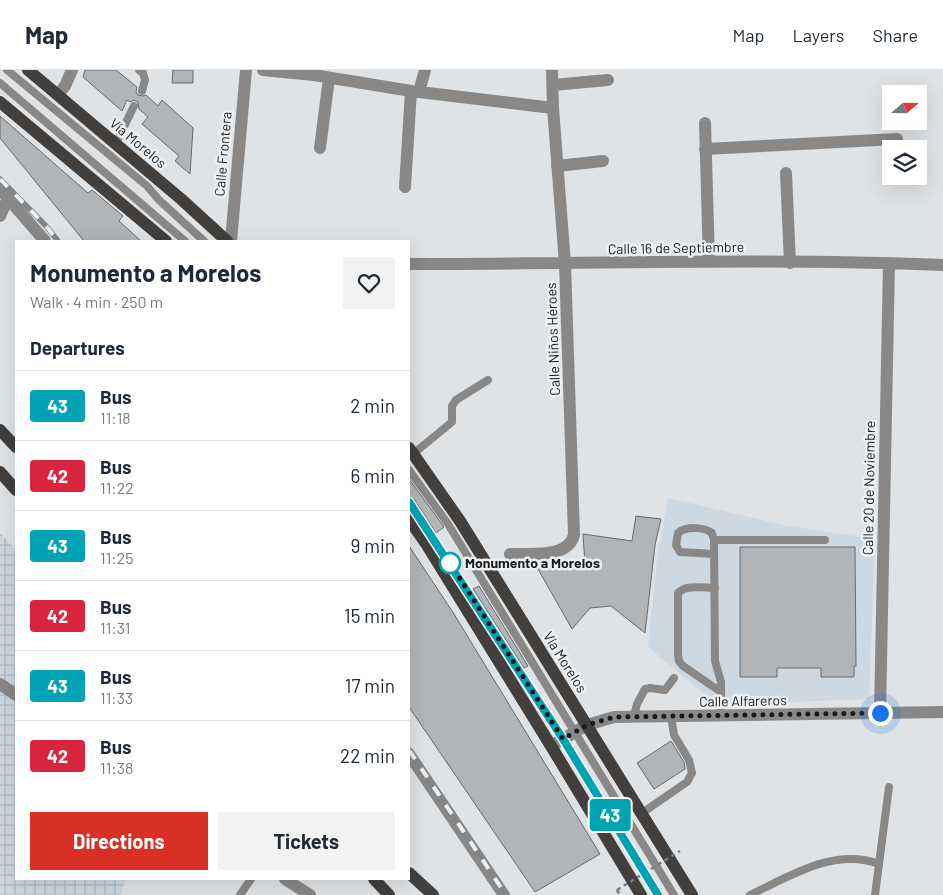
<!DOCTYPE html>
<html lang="en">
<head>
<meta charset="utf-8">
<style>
  :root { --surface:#fff; --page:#f2f2f3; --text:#1f2937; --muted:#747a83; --line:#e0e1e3; --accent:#d93025 }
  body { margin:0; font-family:Barlow,sans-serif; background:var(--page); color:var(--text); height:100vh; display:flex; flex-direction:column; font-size:19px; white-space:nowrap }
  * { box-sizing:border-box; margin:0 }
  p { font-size:16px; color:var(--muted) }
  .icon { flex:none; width:28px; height:28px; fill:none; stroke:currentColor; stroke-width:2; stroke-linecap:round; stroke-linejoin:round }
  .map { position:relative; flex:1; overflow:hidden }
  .panel { position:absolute; left:15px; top:170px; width:395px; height:640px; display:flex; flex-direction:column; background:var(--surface); border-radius:0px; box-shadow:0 5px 20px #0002 }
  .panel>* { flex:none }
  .badge { padding:0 10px; border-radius:4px; font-size:18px; line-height:32px }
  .needle { width:32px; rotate:70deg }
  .controls { position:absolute; left:882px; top:15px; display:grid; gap:10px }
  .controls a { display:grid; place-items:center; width:45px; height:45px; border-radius:0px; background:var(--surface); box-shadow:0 5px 20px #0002; font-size:25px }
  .you { position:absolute; width:25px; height:25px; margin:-12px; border:4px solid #fff; border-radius:50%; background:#1a73e8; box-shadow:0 0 0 8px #1a73e833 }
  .map>.badge { position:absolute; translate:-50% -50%; box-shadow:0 0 0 2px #fff }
  h2 { padding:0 15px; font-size:19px; line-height:45px }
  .round { display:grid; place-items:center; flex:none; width:52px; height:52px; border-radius:0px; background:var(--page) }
  .summary { display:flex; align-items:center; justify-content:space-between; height:85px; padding:0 15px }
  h1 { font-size:24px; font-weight:700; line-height:38px }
  .action { display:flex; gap:10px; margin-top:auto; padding:10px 15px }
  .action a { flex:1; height:58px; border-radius:0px; background:var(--accent); color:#fff; font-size:20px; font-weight:700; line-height:58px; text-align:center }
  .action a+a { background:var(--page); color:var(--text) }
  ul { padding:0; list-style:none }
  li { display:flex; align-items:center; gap:15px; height:70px; padding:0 15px; border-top:1px solid var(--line) }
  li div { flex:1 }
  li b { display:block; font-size:19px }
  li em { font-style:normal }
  li .badge { min-width:55px; font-weight:700; text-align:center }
  header { display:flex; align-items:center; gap:30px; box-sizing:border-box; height:70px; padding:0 25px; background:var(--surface); border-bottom:1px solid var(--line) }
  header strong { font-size:24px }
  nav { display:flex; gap:28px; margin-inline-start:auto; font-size:18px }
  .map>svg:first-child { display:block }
</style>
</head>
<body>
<header>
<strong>Map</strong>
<nav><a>Map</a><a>Layers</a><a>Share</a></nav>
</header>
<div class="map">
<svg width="943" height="825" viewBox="0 0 943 825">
  <defs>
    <pattern id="industrial-grid" width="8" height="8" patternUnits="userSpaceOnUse" patternTransform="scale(1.25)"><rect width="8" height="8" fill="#cdd8e0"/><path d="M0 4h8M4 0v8" fill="none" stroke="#afb9c0"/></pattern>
  </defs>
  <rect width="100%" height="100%" fill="#dfe3e6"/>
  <path fill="#cdd8e0" d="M668 428 788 456 875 469 869 629 706 635 708 627 648 577 657 488Z"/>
  <path fill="url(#industrial-grid)" d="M0 463 16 480V809H125L121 825H0Z"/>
  <path fill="#b1b5b8" stroke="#676a6c" d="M85 0H116L137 17 136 22 138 25 143 26 146 25 158 36 162 30 193 58 190 104 175 91 179 86 142 54 148 47 139 39 138 32 134 30 130 32 127 30 122 41 83 7Z
    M173 0H193V13H172Z
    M0 46 88 123 92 120 123 146 119 151 141 171H84L0 68Z
    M409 409 444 457 436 463 414 429 409 426Z
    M636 446 661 449 655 475 645 563 611 536 590 538 572 559 538 499 585 495 583 464 632 471Z
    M409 476 454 544 600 784 535 822 409 637Z
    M740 477H855L856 596H854V607H821V598H777V607H740Z
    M479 516 528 596 524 598 473 519Z
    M671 671 684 692 685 699 654 719 637 693Z"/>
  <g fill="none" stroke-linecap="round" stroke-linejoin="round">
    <path stroke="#797c7e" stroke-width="2.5" stroke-dasharray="4 4" stroke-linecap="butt" d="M617 820 620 825"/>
    <path stroke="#898886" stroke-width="8" d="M7 0 147 116 159 130 204 171
      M139 0 143 3 145 10 142 21
      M0 13 185 171
      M116 73 134 36
      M413 384 452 352V336L456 330 488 310
      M409 400 448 454 674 825
      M409 432 563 669 658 825
      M714 470 715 591 721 612V646
      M714 484 680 482 676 475 678 463C686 456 704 457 712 463L714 470H825
      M715 518C703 518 686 514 678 523V585L679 591 683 596 721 622
      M634 646 637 634 645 619 650 618 665 620 674 608
      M642 743 687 712 692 703 689 690 674 665 671 646
      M879 794 889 717
      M240 825 251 809
      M750 825C790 806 835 777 879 794L875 825"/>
    <path stroke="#898886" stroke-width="12" d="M263 0 314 5 411 21 553 38
      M553 15 608 10
      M419 22 425 0
      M58 25 65 16 72 0
      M705 53 709 191
      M320 78 329 8
      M705 79 897 69
      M557 96 603 91
      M786 103 790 193
      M405 117 411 21
      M0 119 45 171
      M0 146 8 128
      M231 171 246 0
      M409 194C587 194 765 188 943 195
      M510 484C530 483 568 489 574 465L565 194 553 38 552 0
      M0 614 16 625
      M880 643 889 193
      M551 676 587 655 614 647 943 642
      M409 684 504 825
      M285 809 310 825"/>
    <path stroke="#423f3d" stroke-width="12" d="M28 0 181 129 227 171
      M0 32 166 171
      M0 360 16 377
      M409 378 460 451 692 825
      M0 402 16 420
      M409 449 427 475 551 676 641 825
      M409 803 433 825
      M374 809 389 825"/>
    <defs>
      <path id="rail" d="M0 109 46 156 58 171
        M409 680 506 825"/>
    </defs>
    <use href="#rail" stroke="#838688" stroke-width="5.5"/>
    <use href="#rail" stroke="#ecf0f3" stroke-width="4" stroke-dasharray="11" stroke-linecap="butt"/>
    <path stroke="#797c7e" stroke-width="2.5" stroke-dasharray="4 4" stroke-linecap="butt" d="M617 820 680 781"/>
  </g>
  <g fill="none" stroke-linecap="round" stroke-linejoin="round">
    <defs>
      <path id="line" d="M409 432 563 669 658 825"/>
    </defs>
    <use href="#line" stroke="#fff" stroke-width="11"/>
    <use href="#line" stroke="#00a3b4" stroke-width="8"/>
    <path stroke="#181a1b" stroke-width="5" stroke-dasharray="0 9" d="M450 493 563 669 587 655 614 647 880 643"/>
  </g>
  <circle fill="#fff" stroke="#00a3b4" stroke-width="2.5" cx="450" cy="493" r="10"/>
  <g text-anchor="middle" stroke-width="5" stroke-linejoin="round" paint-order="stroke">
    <g font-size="14" fill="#181a1b" stroke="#ecf0f3">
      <text transform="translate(138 73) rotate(40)" y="5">Vía Morelos</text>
      <text transform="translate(223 84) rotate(-85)" y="5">Calle Frontera</text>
      <text transform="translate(676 178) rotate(-1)" y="5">Calle 16 de Septiembre</text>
      <text transform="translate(553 269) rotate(-92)" y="5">Calle Niños Héroes</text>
      <text transform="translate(869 418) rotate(-89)" y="5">Calle 20 de Noviembre</text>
      <text transform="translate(565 592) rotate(58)" y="5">Vía Morelos</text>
      <text transform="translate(743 631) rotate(-1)" y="5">Calle Alfareros</text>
    </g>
    <g font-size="14" font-weight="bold" fill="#181a1b" stroke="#ecf0f3" text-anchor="start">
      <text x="465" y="498">Monumento a Morelos</text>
    </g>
  </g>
</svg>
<div class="controls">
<a><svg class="needle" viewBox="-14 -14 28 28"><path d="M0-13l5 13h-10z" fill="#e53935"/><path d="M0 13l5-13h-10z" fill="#747a83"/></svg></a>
<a><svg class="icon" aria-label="layers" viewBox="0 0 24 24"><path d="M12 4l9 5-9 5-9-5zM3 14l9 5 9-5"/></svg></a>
</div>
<div class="you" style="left:880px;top:643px"></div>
<b class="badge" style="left:610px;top:745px;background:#00a3b4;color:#fff">43</b>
<section class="panel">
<div class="summary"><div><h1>Monumento a Morelos</h1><p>Walk · 4 min · 250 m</p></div><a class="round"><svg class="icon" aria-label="heart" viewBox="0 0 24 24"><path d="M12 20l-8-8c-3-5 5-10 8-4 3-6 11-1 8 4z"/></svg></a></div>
<h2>Departures</h2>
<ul>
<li><span class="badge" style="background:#00a3b4;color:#fff">43</span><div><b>Bus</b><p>11:18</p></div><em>2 min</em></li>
<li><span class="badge" style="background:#d7263d;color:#fff">42</span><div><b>Bus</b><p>11:22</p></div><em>6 min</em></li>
<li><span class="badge" style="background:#00a3b4;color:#fff">43</span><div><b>Bus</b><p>11:25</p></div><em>9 min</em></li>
<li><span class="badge" style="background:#d7263d;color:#fff">42</span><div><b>Bus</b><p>11:31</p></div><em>15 min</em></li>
<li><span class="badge" style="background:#00a3b4;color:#fff">43</span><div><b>Bus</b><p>11:33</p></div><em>17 min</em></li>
<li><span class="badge" style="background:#d7263d;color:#fff">42</span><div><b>Bus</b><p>11:38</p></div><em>22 min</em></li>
</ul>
<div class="action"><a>Directions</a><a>Tickets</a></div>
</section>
</div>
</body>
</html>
